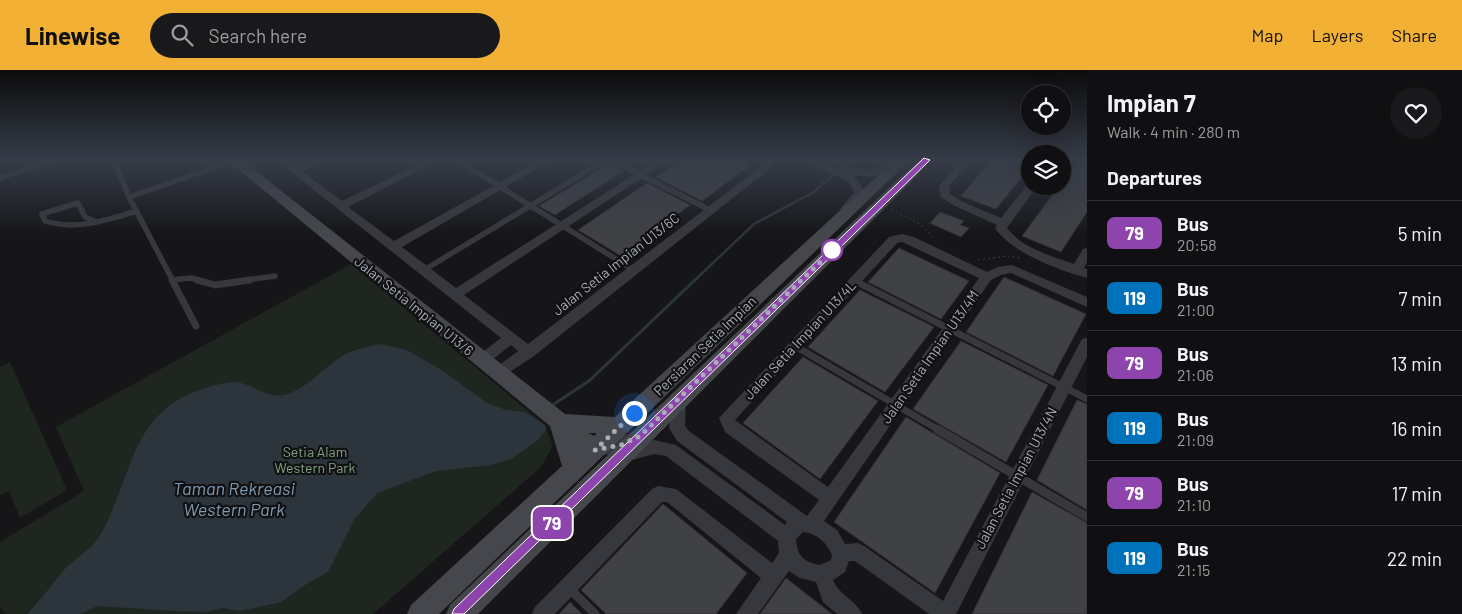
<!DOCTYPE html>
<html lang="en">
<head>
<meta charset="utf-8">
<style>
  :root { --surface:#101012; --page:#19191b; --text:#f1f3f6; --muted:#9c9d9f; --line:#303032; --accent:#f2b134 }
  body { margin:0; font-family:Barlow,sans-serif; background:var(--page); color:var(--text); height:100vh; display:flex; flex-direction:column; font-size:19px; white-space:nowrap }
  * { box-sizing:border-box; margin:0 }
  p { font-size:16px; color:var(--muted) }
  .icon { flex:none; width:28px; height:28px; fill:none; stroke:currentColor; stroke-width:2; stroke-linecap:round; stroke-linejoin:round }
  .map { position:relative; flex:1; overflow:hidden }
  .details { display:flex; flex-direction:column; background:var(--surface); width:375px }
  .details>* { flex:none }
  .badge { padding:0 10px; border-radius:8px; font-size:18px; line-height:32px }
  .buttons { position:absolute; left:1021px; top:15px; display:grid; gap:10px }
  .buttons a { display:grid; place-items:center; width:50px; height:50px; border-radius:50%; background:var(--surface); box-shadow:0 5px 20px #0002,0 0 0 1px var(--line); font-size:25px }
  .you { position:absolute; width:25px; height:25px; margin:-12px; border:4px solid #fff; border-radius:50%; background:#1a73e8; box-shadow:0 0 0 8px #1a73e833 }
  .map>.badge { position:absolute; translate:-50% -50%; box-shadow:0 0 0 2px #fff }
  h2 { padding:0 20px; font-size:19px; line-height:45px }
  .round { display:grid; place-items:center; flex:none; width:52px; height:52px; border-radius:26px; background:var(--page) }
  .summary { display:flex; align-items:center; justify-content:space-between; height:85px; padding:0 20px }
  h1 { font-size:24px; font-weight:700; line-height:38px }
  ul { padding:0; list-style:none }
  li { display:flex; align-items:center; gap:15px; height:65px; padding:0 20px; border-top:1px solid var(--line) }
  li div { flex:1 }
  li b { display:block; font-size:19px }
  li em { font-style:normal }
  li .badge { min-width:55px; font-weight:700; text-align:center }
  header { display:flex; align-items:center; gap:30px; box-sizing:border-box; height:70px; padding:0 25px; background:var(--accent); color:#111 }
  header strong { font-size:24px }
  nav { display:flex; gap:28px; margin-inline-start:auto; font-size:18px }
  .search { width:350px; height:45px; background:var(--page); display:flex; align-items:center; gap:12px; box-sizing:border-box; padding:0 18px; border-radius:28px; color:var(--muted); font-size:19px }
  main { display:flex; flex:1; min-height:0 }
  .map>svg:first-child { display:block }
</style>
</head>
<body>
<header>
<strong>Linewise</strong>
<div class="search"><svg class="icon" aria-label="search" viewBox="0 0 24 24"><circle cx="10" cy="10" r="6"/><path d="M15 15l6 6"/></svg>Search here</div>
<nav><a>Map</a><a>Layers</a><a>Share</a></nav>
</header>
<main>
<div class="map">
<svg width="1087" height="544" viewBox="0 0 1087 544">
  <rect width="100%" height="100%" fill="#161618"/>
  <path fill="#1e261f" d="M351 194 545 355 553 376 541 397 373 544H6L0 537V472L84 421 56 357Z
    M10 292 67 420 20 448 9 421 0 425V297Z"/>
  <path fill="#2c353c" d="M380 274 407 280 443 301 487 333 506 340 525 342 545 355 546 360 537 371 511 389 491 395 436 401 377 423 354 450 328 502 308 513 281 532 240 541 223 538 206 542 176 541 97 536 80 544H27C41 530 51 515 64 500 75 488 90 481 99 467 132 413 128 346 197 321 209 317 228 310 241 313 257 317 270 330 288 324 310 316 324 297 344 285 354 279 368 277 380 274Z"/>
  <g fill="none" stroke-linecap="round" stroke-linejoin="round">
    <path stroke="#2c353c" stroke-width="2.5" d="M694 211 754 154 814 122 849 90"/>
    <path stroke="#2c353c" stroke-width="3" d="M551 336 589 311 695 210"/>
  </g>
  <path fill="#404145" stroke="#303034" d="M682 90H743L752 94 702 131 656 107Z
    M992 90H1030V97L996 139 961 126Z
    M1079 90H1087V142L1061 182 1022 166 1059 116H1062V112Z
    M609 94 623 101 555 145 539 136Z
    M647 113 690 135 621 186 578 160Z
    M940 142 964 151 960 155 969 158 961 167 930 153Z
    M899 178 969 211 941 249 868 212Z
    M1004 207 1086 244 1053 306 966 262Z
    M860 220 934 257 885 322 808 277Z
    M961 271 1048 315 1006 392 913 339Z
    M803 287 878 331 820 409 743 353Z
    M1077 330 1087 334V440L1037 410Z
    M906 347 1000 403 935 523 834 452Z
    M1032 422 1087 453V544H972Z
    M663 434 747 503 716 544H606L581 520Z
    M786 508 832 544H760Z
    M570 532 582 544H559Z"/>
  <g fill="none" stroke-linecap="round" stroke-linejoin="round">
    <path stroke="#3d3f44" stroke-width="1" stroke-dasharray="2 3" stroke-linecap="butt" d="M891 139 922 155 935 170
      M978 190 1008 186 1020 188"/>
    <path stroke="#37383d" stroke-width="5.5" d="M114 90 129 127 173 211
      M457 90 632 199
      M611 90 710 140
      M0 108 53 90
      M129 127 235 90
      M96 152 85 147 78 133 42 144 45 151C77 161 106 150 137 141
      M424 200 606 90
      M172 210 191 208 202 211
      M241 211 275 206"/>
    <path stroke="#37383d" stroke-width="7" d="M172 210 196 256
      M197 210 215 215 250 210
      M855 211 1087 329
      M795 276 939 360"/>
    <path stroke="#37383d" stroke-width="9" d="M937 359 1087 447
      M569 518 595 544"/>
    <path fill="#37383d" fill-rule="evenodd" d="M276 90H287L295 96 311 90H324L302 101 342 131 427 90H439L348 137 394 171 540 90H552L402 177 456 218 657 90H669L464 225 528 274 763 95 761 90H771L773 96 534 286 498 310 493 308 491 304 493 300 518 281 511 275 486 295H476L474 291 476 287 501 268Z
      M808 90H819L842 100 847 96 869 101 894 90H906C892 104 871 109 852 105L860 113 864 122 850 141 846 142 840 139 854 122C846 101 821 105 808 90Z
      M962 90H972L949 116 950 124 963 132 1001 148 1028 114 1030 116H1037L1007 158C1022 178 1051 186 1074 194L1083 179 1087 178V192L1084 198 1087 199V208C1058 200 1012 183 995 158L997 155 955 136 941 127 939 116Z
      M902 164 914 167 987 202 998 197 1012 195 1087 227V237L1011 203 1001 205 991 210 824 451 837 460 845 474 858 473 864 476 943 531 1082 269 1087 268V287L956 544H929L855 491H849L845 502 833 510C839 525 856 530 862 544H837L823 532 816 512 800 508 789 501 758 544H736L761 508 667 432H662L555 544H532L535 537 652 419 658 416 676 419 772 493 779 483 778 471 666 386 654 384 625 392 619 390 618 382 595 387 589 385 587 380 589 375 610 371 635 361 641 363 643 368 641 373 634 376 654 370 676 375 785 455 787 452 677 371 669 358 672 328 674 324 679 322 684 324 686 328 685 356 689 361 807 446 819 430 725 362 719 348 889 167ZM902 172 979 208 828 417 735 350 897 173ZM803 462C818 464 826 472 832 485L831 490 820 495C803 492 797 485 796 469Z"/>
    <path fill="#45474d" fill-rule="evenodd" d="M227 90H242L565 344 615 347 895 90H910L439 544H407L411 535 562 396 550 356ZM589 363H597L594 366Z
      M918 90H933L478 544H446L450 535Z"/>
  </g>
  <linearGradient id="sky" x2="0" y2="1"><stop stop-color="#0c0c0d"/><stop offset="0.54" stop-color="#363c48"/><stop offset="1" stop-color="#363c48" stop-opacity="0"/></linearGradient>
  <rect width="1087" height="166" fill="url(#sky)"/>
  <path fill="#8e44ad" stroke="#fff" d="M924 88 930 90 464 544H452L454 539Z"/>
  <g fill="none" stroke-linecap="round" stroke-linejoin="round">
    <path stroke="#a8adb8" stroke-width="5" stroke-dasharray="0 9" d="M634 343 595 380 621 375 640 366 837 176 832 180"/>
  </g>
  <circle fill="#fff" stroke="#8e44ad" stroke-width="2.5" cx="832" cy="180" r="10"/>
  <g text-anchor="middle" stroke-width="4.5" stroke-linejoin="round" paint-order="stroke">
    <g font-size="14" fill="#a8adb8" stroke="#111113">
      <text transform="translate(616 194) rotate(-38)" y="5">Jalan Setia Impian U13/6C</text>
      <text transform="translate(414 236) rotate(39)" y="5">Jalan Setia Impian U13/6</text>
      <text transform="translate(800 270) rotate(-47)" y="5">Jalan Setia Impian U13/4L</text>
      <text transform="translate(705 276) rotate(-44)" y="5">Persiaran Setia Impian</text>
      <text transform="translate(930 287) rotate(-55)" y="5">Jalan Setia Impian U13/4M</text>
      <text transform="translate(1016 408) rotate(-62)" y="5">Jalan Setia Impian U13/4N</text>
    </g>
    <g font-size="14" fill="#7fa381" stroke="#111113">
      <text x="315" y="387">Setia Alam<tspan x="315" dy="16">Western Park</tspan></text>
    </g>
    <g font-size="18" font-style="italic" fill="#7f9bb3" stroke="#111113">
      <text x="234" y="425">Taman Rekreasi<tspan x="234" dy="21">Western Park</tspan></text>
    </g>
  </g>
</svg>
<div class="buttons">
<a><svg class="icon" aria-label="locate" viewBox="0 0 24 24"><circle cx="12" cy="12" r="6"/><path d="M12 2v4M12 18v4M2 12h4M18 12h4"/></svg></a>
<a><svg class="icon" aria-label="layers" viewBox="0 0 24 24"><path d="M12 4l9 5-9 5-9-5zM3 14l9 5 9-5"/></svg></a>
</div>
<div class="you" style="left:634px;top:343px"></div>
<b class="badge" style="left:552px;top:453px;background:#8e44ad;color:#fff">79</b>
</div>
<section class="details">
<div class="summary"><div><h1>Impian 7</h1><p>Walk · 4 min · 280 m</p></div><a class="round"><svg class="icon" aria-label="heart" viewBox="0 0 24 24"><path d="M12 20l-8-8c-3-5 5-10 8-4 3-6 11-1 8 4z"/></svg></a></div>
<h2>Departures</h2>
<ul>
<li><span class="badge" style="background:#8e44ad;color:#fff">79</span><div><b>Bus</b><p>20:58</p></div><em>5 min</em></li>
<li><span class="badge" style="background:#0072bc;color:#fff">119</span><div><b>Bus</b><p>21:00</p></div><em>7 min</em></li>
<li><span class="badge" style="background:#8e44ad;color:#fff">79</span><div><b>Bus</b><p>21:06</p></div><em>13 min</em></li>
<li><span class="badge" style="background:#0072bc;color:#fff">119</span><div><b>Bus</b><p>21:09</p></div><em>16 min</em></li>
<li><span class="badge" style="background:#8e44ad;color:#fff">79</span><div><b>Bus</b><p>21:10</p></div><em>17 min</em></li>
<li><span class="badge" style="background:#0072bc;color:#fff">119</span><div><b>Bus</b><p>21:15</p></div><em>22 min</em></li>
</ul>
</section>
</main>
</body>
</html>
